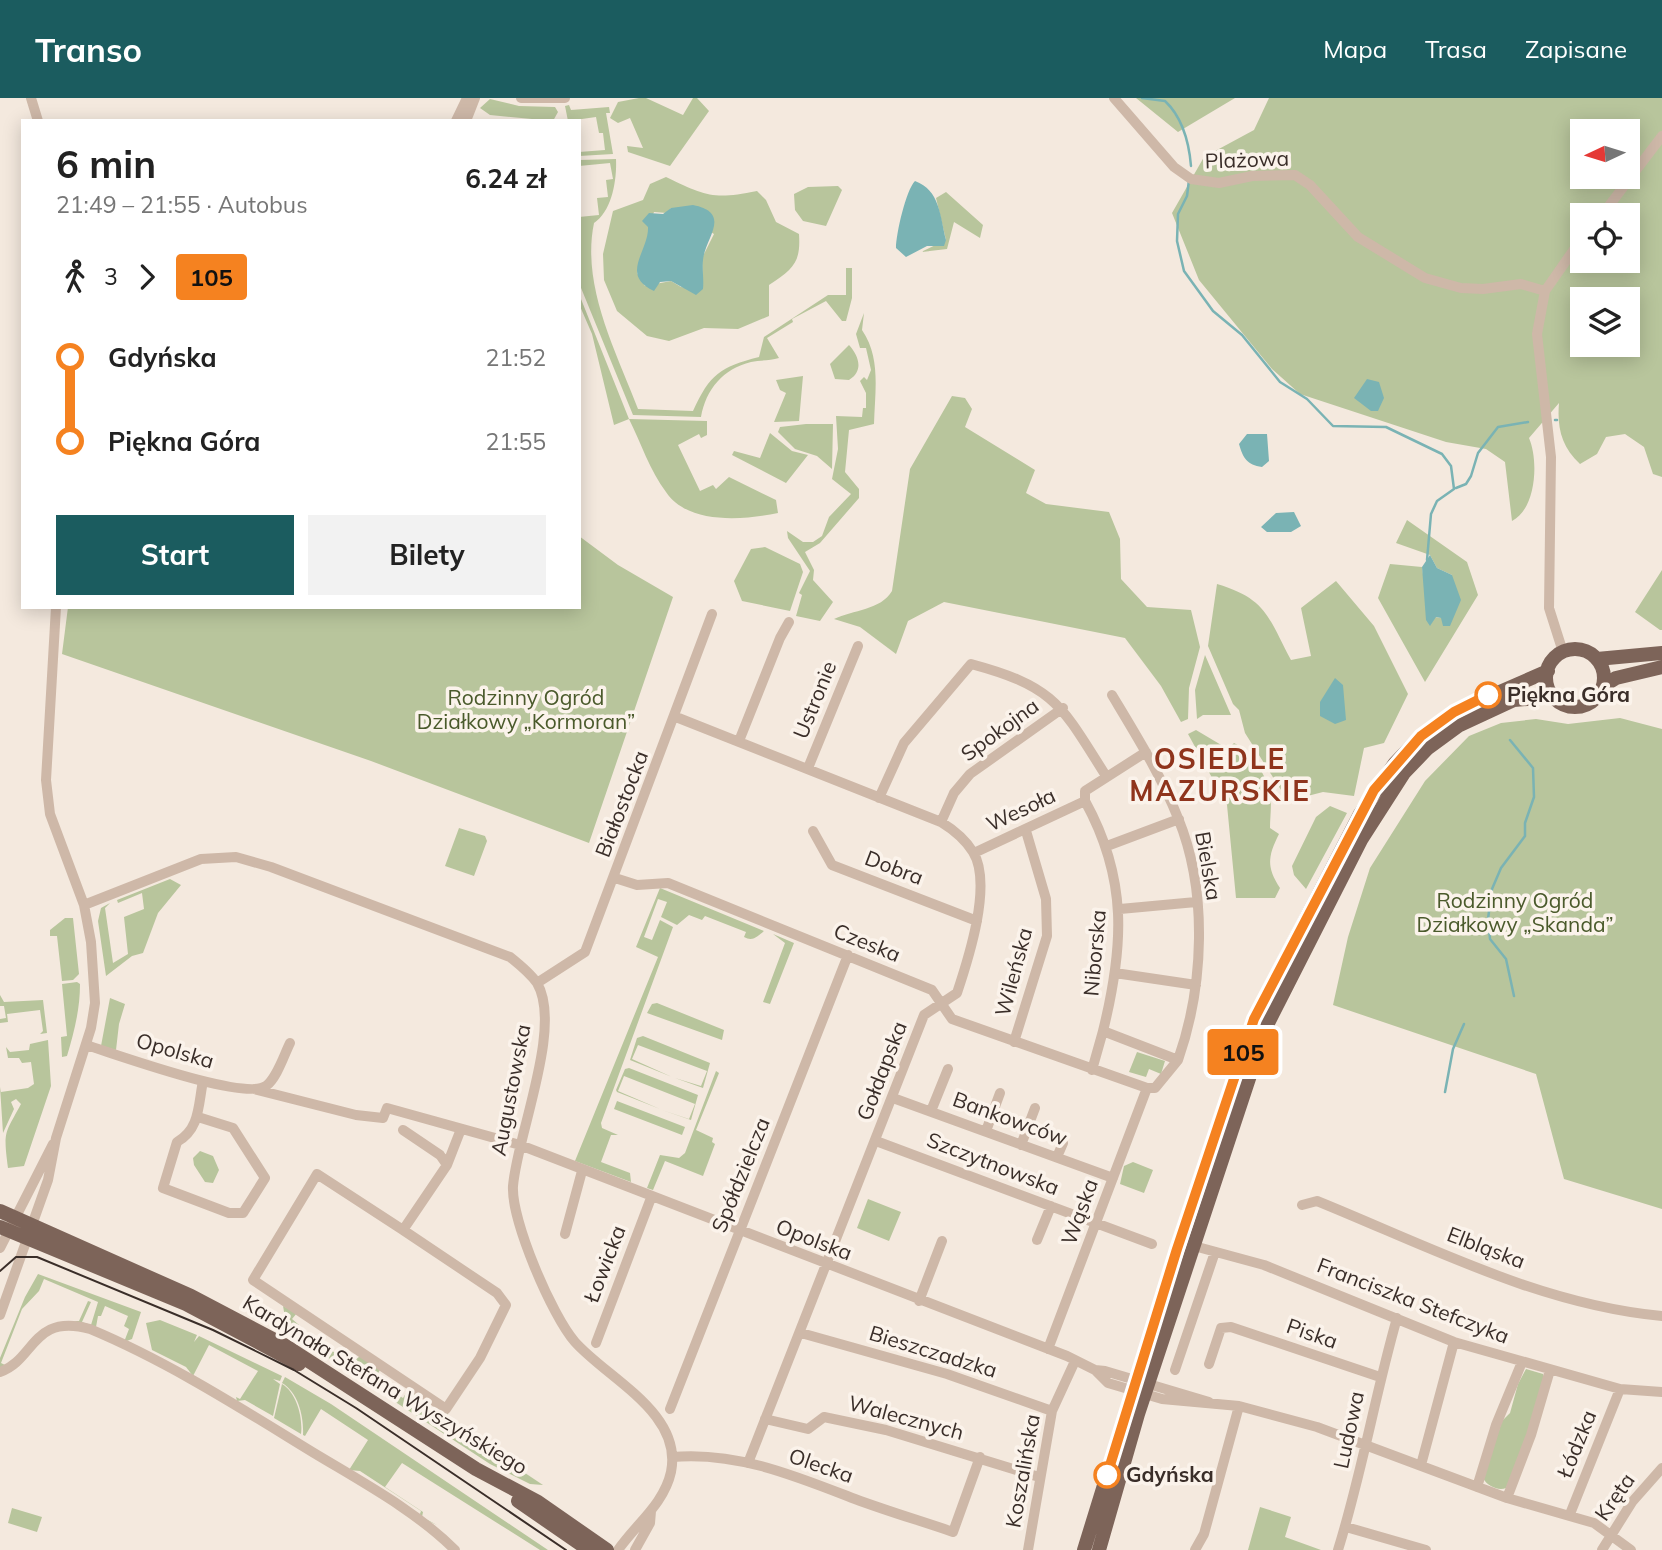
<!DOCTYPE html>
<html lang="pl">
<head>
<meta charset="utf-8">
<style>
  :root { --surface:#fff; --page:#f2f2f2; --text:#222; --muted:#767676; --accent:#1b5c5f }
  body { margin:0; font-family:Mulish,sans-serif; background:var(--page); color:var(--text); height:100vh; display:flex; flex-direction:column; font-size:26px; white-space:nowrap }
  * { box-sizing:border-box; margin:0 }
  p { font-size:23px; color:var(--muted) }
  .icon { flex:none; width:38px; height:38px; fill:none; stroke:currentColor; stroke-width:2; stroke-linecap:round; stroke-linejoin:round }
  .map { position:relative; flex:1; overflow:hidden }
  .sheet { position:absolute; left:21px; top:21px; width:560px; height:490px; display:flex; flex-direction:column; background:var(--surface); border-radius:0px; box-shadow:0 4px 18px #0003 }
  .sheet>* { flex:none }
  .badge { padding:0 14px; border-radius:5px; font-size:24px; line-height:46px }
  .needle { width:46px; rotate:266deg }
  .controls { position:absolute; left:1570px; top:21px; display:grid; gap:14px }
  .controls a { display:grid; place-items:center; width:70px; height:70px; border-radius:0px; background:var(--surface); box-shadow:0 4px 18px #0003; font-size:35px }
  .map>.badge { position:absolute; translate:-50% -50%; box-shadow:0 0 0 4px #fff }
  .legs { display:flex; align-items:center; gap:10px; height:77px; padding:0 35px; font-size:23px }
  .legs p { margin-inline-start:auto }
  .headline { display:flex; align-items:center; justify-content:space-between; height:119px; padding:0 35px }
  h1 { font-size:38px; font-weight:700; line-height:52px }
  .button { display:flex; gap:14px; margin-top:auto; padding:14px 35px }
  .button a { flex:1; height:80px; border-radius:0px; background:var(--accent); color:#fff; font-size:28px; font-weight:700; line-height:80px; text-align:center }
  .button a+a { background:var(--page); color:var(--text) }
  ul { padding:0 35px; list-style:none }
  li { display:flex; align-items:center; gap:24px; height:84px; font-size:26px }
  li i { display:grid; place-items:center; width:10px; height:100%; margin:0 9px; background:currentColor }
  li i::after { content:''; width:18px; height:18px; margin:-9px; border:5px solid; border-radius:50%; background:var(--surface) }
  li p { margin-inline-start:auto }
  li:first-child i { background:linear-gradient(#0000 50%,currentColor 0) }
  li:last-child i { background:linear-gradient(currentColor 50%,#0000 0) }
  header { display:flex; align-items:center; gap:42px; box-sizing:border-box; height:98px; padding:0 35px; background:var(--accent); color:#fff }
  header strong { font-size:33px }
  nav { display:flex; gap:38px; margin-inline-start:auto; font-size:24px }
  .map>svg:first-child { display:block }
</style>
</head>
<body>
<header>
<strong>Transo</strong>
<nav><a>Mapa</a><a>Trasa</a><a>Zapisane</a></nav>
</header>
<div class="map">
<svg width="1662" height="1452" viewBox="0 0 1662 1452">
  <rect width="100%" height="100%" fill="#f4e9de"/>
  <path fill="#b8c59c" fill-rule="evenodd" d="M639 0H646L683 17 693 0H697L709 13 670 68 628 54 627 48 643 50 630 20 618 25 610 20 618 4Z
    M1136 0H1235L1178 34Z
    M1269 0H1662V379L1653 376 1644 349 1625 336 1606 339 1597 356 1580 366C1561 348 1557 329 1559 305L1529 340C1539 363 1536 411 1512 423L1505 364 1486 351 1446 344 1300 296 1272 271 1199 182 1172 115 1204 59 1254 32ZM1582 33H1628V79H1582ZM1582 117H1628V163H1582ZM1582 201H1628V247H1582Z
    M490 1 519 8 555 9 558 14 553 23 490 17 480 10Z
    M569 7 571 12 609 9 610 15H606L613 56 579 58V54L605 52 603 35H599L596 19 568 23 565 8Z
    M616 61C617 82 612 113 594 125 581 188 616 253 638 311L693 313C710 276 720 269 759 259L764 239 828 197H846V170H852V200L846 223H842L826 203 792 221 793 224 767 240 779 260C770 263 760 262 751 264 723 271 706 291 701 319L633 317 579 185V119L599 117 597 100 608 99 606 82 613 81 610 65 579 68V62Z
    M666 79C706 98 713 102 757 93L766 102 776 124 799 136C801 165 793 171 769 187V218L738 231 704 230 669 243 647 238 617 213 604 182 603 156 613 113 643 102 650 86ZM671 110 714 136 702 160 703 191 681 189 671 183 645 188 637 175 649 142 648 129 654 114 667 115Z
    M838 88 842 92 826 128 803 123 795 112 794 96 808 89Z
    M946 94 983 127 980 140 954 124 947 151 921 154 946 142 936 100Z
    M579 196 629 321 707 323V337L701 340 699 336 678 347 700 393 713 387 716 391 729 379 776 402 778 415C744 422 688 427 666 394 650 373 641 345 629 321L614 327 592 236 579 206Z
    M864 215 862 232C881 260 875 292 874 326L849 332 845 374 859 391V400L820 445 805 454 814 472 813 482 833 504 820 523 796 518 802 497 799 495 810 473 788 440 787 433 803 444H813L822 438 829 419 851 396 832 381 838 351 836 318 862 319 863 310H866V295L860 283 864 279 867 282 871 272 866 250H860L856 236Z
    M849 247C859 258 864 273 849 282L835 281 830 266Z
    M803 278 799 323 774 324 786 295 780 292 776 282Z
    M952 298 965 300 972 311 965 329 1035 372 1026 395 1046 406 1109 414 1120 441 1121 481 1147 509 1191 512 1200 549 1189 590 1188 621 1181 624 1161 588 1125 540 944 504 908 523 896 556 860 529 834 521C853 512 881 512 892 493L910 371Z
    M806 326H833L832 371 817 358 795 351 778 334 780 329Z
    M770 335 792 353 808 357 786 385 732 357 734 353 760 360Z
    M1407 422 1467 464 1478 497 1425 584 1378 500 1390 466 1422 469 1430 527 1435 519 1441 520 1452 477 1437 470 1430 457 1396 445Z
    M579 438 618 467 673 499 589 745 371 663 62 556 68 509H579Z
    M765 449 800 466 803 474 790 513 742 503 734 483 751 451Z
    M1662 472V532H1660L1635 514Z
    M1336 483 1374 528 1408 596 1384 645 1364 650 1354 698 1323 694 1288 703 1245 635 1239 612 1233 606 1208 548 1217 486C1267 501 1268 519 1291 562L1311 558 1301 510Z
    M1205 557 1231 617H1203L1197 621 1195 592Z
    M1620 620 1662 631V1111L1564 1081 1536 976 1333 907 1348 839 1370 770 1425 683 1469 638 1501 625 1536 621 1568 626Z
    M1196 632 1228 651 1234 645C1249 652 1267 677 1270 695 1272 706 1270 719 1270 730L1279 736C1268 758 1266 769 1280 790L1275 800H1236L1227 707 1188 636Z
    M1330 708 1347 715 1306 791 1294 777 1292 768 1316 719Z
    M459 730 485 738 487 743 474 778 445 768Z
    M170 781 181 787 158 815 143 855 132 858 106 878 98 823 101 810 110 805 105 810 113 865 128 856 124 819 144 811 142 795 118 805 117 802Z
    M660 790 764 833C758 838 753 844 744 839L746 834 705 818 702 822 689 817 677 827 661 819 667 804 658 801 644 839 652 842 660 822 673 829 601 1025 602 1030 618 1037H611L601 1064 630 1075 631 1084 575 1063 658 859 636 849Z
    M65 820H73L79 876 73 882 62 883 57 838H50V832Z
    M773 836 794 845 770 906 763 904 785 845Z
    M77 884 80 886C80 912 74 934 67 958L62 959 61 939 67 938 62 886Z
    M0 897 4 904 43 902 47 935 40 936 43 933 40 912 7 916 8 924 0 925V921L6 920 4 908H0Z
    M110 900 125 906 119 926 116 952 101 948Z
    M657 905 724 932 722 942 647 915 652 906Z
    M643 938 710 965 703 990 675 980 701 988 707 973 638 947 632 961 672 979 630 962 637 940Z
    M48 942 51 988 24 1068 8 1070C3 1032 5 1036 21 1006L16 1001 11 1004 14 1011 3 1035 0 989 1 994 28 990 34 986 31 964 22 965 19 960H8L6 949 10 954 29 952 30 946Z
    M1137 954 1165 963 1161 976 1149 971 1146 979 1129 974Z
    M629 970 698 997 691 1022 662 1012 689 1021 695 1006 624 978 618 993 660 1011 617 994 616 992 625 971Z
    M716 973 719 975 696 1032 713 1040 712 1044 715 1046 703 1078 665 1063 653 1092 647 1090 660 1057 679 1060 685 1055Z
    M617 1003 685 1029 682 1037 614 1011Z
    M200 1053 213 1058 219 1072 213 1085 205 1084 194 1067 193 1060Z
    M1133 1064 1153 1072 1144 1095 1120 1086 1124 1068Z
    M868 1101 901 1114 889 1143 857 1130Z
    M38 1176 141 1214 132 1241 124 1244 129 1231 124 1228 128 1218 105 1208 101 1218H98L96 1229 73 1223H79L88 1203 91 1204 82 1224 91 1227 98 1204 44 1181 39 1193 22 1211 1 1265 5 1267 0 1270V1260L25 1199Z
    M283 1208 297 1215 292 1221 299 1227 297 1230 343 1260 350 1250 342 1269 276 1225 285 1219Z
    M160 1222 197 1237 194 1244 199 1238 282 1278 280 1283 273 1281 280 1286 273 1318 245 1302 237 1303 236 1299 240 1301 258 1273 209 1247 193 1278 186 1269 152 1252 146 1225Z
    M360 1258 380 1272 374 1282 403 1300 409 1290 417 1295 411 1306 440 1324 448 1314V1321L520 1368 519 1371 543 1387 530 1386 490 1366 345 1271Z
    M1526 1271 1543 1276 1544 1281 1526 1344 1506 1390C1498 1393 1487 1388 1483 1380L1502 1323 1510 1315 1518 1286Z
    M285 1279 331 1306 548 1452H540L402 1365 385 1389 423 1414 422 1419 437 1427 419 1419 421 1413 360 1373 349 1372 368 1342 321 1311 305 1338 303 1337C304 1320 299 1295 282 1285Z
    M282 1286C297 1295 303 1320 301 1336L274 1320Z
    M1260 1409 1291 1419 1285 1439 1321 1452H1248Z
    M12 1410 42 1419 37 1434 8 1425Z"/>
  <path fill="#7ab3b4" d="M915 83C940 92 940 118 946 142L944 148H927L906 159 896 150C896 136 906 92 915 83Z
    M693 107C733 115 705 140 703 162 702 171 704 181 703 191L696 197 671 183 660 184 654 193C619 177 649 153 648 129L642 123 649 115 663 116 671 110Z
    M1367 281 1379 284 1384 300 1378 313H1371L1354 300Z
    M1247 336H1267L1269 363 1262 369C1247 367 1243 360 1239 346Z
    M1294 414 1301 428 1291 434H1267L1261 429 1276 415Z
    M1430 457 1437 470 1452 477 1461 502 1450 528H1443L1441 520 1436 519 1430 528 1426 522 1422 469Z
    M1335 580 1343 587 1346 622 1335 626 1320 618V604Z"/>
  <g fill="none" stroke-linecap="round" stroke-linejoin="round">
    <path stroke="#7ab3b4" stroke-width="2.5" d="M1142 0 1165 3C1183 20 1189 44 1191 68
      M1189 82 1187 98 1178 116 1177 143 1184 173 1213 213 1242 237 1280 284 1307 301 1333 328 1386 329 1442 356 1451 368 1454 391 1437 403 1431 416 1427 462
      M1555 322H1557
      M1456 390 1466 386 1471 378 1478 355 1498 329 1528 324
      M1510 642 1533 670 1534 699 1525 725V738L1501 770 1492 791 1488 821 1490 841 1506 861 1514 898
      M1445 994 1453 951 1464 926"/>
    <path stroke="#ceb8a8" stroke-width="10" d="M31 0 38 23
      M521 0H565
      M1114 0 1174 69 1191 81 1219 85 1252 78 1295 77 1310 87 1358 139 1425 180 1461 190 1483 191 1521 186 1545 193
      M456 23 467 0
      M466 23 475 0
      M1602 117 1662 38
      M1563 554 1549 510 1551 359 1537 236 1545 193 1582 140
      M1112 597C1136 637 1161 677 1178 720 1208 793 1204 888 1178 962
      M676 619 941 724C954 732 965 741 973 754 993 786 968 862 957 895L924 917 748 1365
      M739 643 780 540 789 524
      M808 670 858 548
      M879 700 904 645 971 566C1056 589 1061 607 1106 678
      M1085 703C1128 781 1124 848 1103 933
      M941 724 954 695 970 676 1063 610
      M813 733 832 767 977 823
      M1107 748 1179 721
      M974 755 1085 703V693L1146 654
      M615 780 637 787 668 785 932 892 952 921 1147 990H1155L1178 962 1103 933 1092 972
      M84 807 201 761 236 759 271 769 510 859C520 867 530 875 537 885 563 929 517 1037 513 1088 511 1122 552 1218 575 1244 608 1281 683 1315 671 1374 664 1406 636 1426 618 1452
      M1120 811 1196 804
      M1115 875 1196 887
      M537 885 585 854 712 516
      M1014 944 1047 838 1046 801 1026 733
      M86 947C116 956 244 1003 266 988 277 980 284 957 290 945
      M254 991 356 1017 383 1020 387 1010 520 1047 1067 1258 1095 1272 1105 1273 1209 1304
      M893 1000 1113 1080
      M931 1013 948 971
      M198 1019 233 1030 265 1080 243 1115H229L163 1090 177 1044C200 1031 198 1008 203 983
      M403 1032 440 1057 447 1067
      M986 1033 1000 995
      M876 1043 1152 1146
      M1021 1047 1035 1010
      M1057 1059 1063 1045
      M1302 1107 1317 1103C1428 1148 1541 1207 1662 1218
      M403 1132 317 1076 253 1182 446 1311 480 1260 506 1207 497 1195 403 1132 447 1067 461 1031
      M565 1136 582 1073
      M1037 1142 1051 1108
      M1194 1148 1264 1167 1454 1244 1620 1291 1662 1294
      M0 1150 53 1046
      M919 1203 942 1143
      M0 1217 48 1082 56 1040 91 930 95 905 91 844 84 807 50 716 46 682 56 509
      M801 1235 947 1276 1052 1313
      M596 1245 651 1100
      M1048 1251 1147 990
      M1209 1266 1221 1230 1231 1229 1380 1279
      M1095 1272 1108 1285 1162 1301 1239 1308 1317 1329 1507 1400 1594 1425 1631 1452
      M1175 1272 1215 1154
      M0 1274C35 1262 32 1215 90 1231 169 1264 242 1311 314 1355 362 1384 416 1413 455 1452
      M670 1311 848 857
      M765 1321 808 1331 824 1319 886 1332 1039 1379
      M672 1359C736 1353 796 1378 855 1401 887 1413 921 1423 953 1434L980 1359
      M1421 1367 1454 1244
      M1477 1389 1496 1327 1522 1264
      M1507 1400 1531 1337 1550 1272
      M1570 1416 1620 1291
      M1346 1429 1426 1452
      M635 1452 650 1425 651 1413
      M1028 1452 1052 1313 1075 1263
      M1195 1452 1204 1436 1239 1308
      M1338 1452C1362 1375 1375 1297 1397 1220
      M1602 1452 1632 1404 1662 1370"/>
    <path stroke="#7d6459" stroke-width="14" d="M1546 580a29 29 0 1 1 58 0a29 29 0 1 1-58 0Z
      M1597 561 1662 555
      M1603 588 1616 580 1662 569
      M0 1113 191 1198 284 1247 476 1371 538 1404 607 1452
      M0 1129 186 1206 299 1266
      M518 1403 589 1452
      M1084 1452 1177 1151 1254 921 1360 716 1395 665 1421 638 1454 614 1548 573
      M1099 1452 1138 1316 1266 929 1361 742 1404 675 1428 650 1458 628 1514 602 1554 599"/>
    <path stroke="#3a2e29" stroke-width="2" d="M0 1173 16 1159H37L213 1232 294 1272 356 1310 566 1452"/>
  </g>
  <g fill="none" stroke-linecap="round" stroke-linejoin="round">
    <defs>
      <path id="line-1" d="M1107 1377 1177 1151 1254 921 1374 692 1421 638 1454 614 1488 597"/>
    </defs>
    <use href="#line-1" stroke="#fff" stroke-width="16"/>
    <use href="#line-1" stroke="#f58220" stroke-width="10"/>
  </g>
  <g fill="#fff" stroke="#f58220" stroke-width="3.5">
    <circle cx="1488" cy="597" r="12"/>
    <circle cx="1107" cy="1377" r="12"/>
  </g>
  <g text-anchor="middle" stroke-width="7" stroke-linejoin="round" paint-order="stroke">
    <g font-size="21" fill="#3a2e29" stroke="#fbf3eb">
      <text transform="translate(1247 62) rotate(-2)" y="7">Plażowa</text>
      <text transform="translate(815 602) rotate(-68)" y="7">Ustronie</text>
      <text transform="translate(1000 632) rotate(-36)" y="7">Spokojna</text>
      <text transform="translate(622 706) rotate(-69)" y="7">Białostocka</text>
      <text transform="translate(1021 712) rotate(-25)" y="7">Wesoła</text>
      <text transform="translate(1208 768) rotate(80)" y="7">Bielska</text>
      <text transform="translate(894 770) rotate(21)" y="7">Dobra</text>
      <text transform="translate(867 845) rotate(22)" y="7">Czeska</text>
      <text transform="translate(1095 855) rotate(-85)" y="7">Niborska</text>
      <text transform="translate(1014 874) rotate(-75)" y="7">Wileńska</text>
      <text transform="translate(175 953) rotate(16)" y="7">Opolska</text>
      <text transform="translate(882 973) rotate(-69)" y="7">Gołdapska</text>
      <text transform="translate(511 992) rotate(-79)" y="7">Augustowska</text>
      <text transform="translate(1010 1021) rotate(20)" y="7">Bankowców</text>
      <text transform="translate(993 1066) rotate(21)" y="7">Szczytnowska</text>
      <text transform="translate(741 1077) rotate(-68)" y="7">Spółdzielcza</text>
      <text transform="translate(1080 1114) rotate(-70)" y="7">Wąska</text>
      <text transform="translate(814 1142) rotate(21)" y="7">Opolska</text>
      <text transform="translate(1486 1150) rotate(21)" y="7">Elbląska</text>
      <text transform="translate(605 1166) rotate(-69)" y="7">Łowicka</text>
      <text transform="translate(1413 1203) rotate(21)" y="7">Franciszka Stefczyka</text>
      <text transform="translate(1312 1236) rotate(19)" y="7">Piska</text>
      <text transform="translate(933 1254) rotate(17)" y="7">Bieszczadzka</text>
      <text transform="translate(385 1287) rotate(31)" y="7">Kardynała Stefana Wyszyńskiego</text>
      <text transform="translate(906 1320) rotate(15)" y="7">Walecznych</text>
      <text transform="translate(1349 1332) rotate(-78)" y="7">Ludowa</text>
      <text transform="translate(1577 1346) rotate(-68)" y="7">Łódzka</text>
      <text transform="translate(821 1368) rotate(19)" y="7">Olecka</text>
      <text transform="translate(1023 1373) rotate(-80)" y="7">Koszalińska</text>
      <text transform="translate(1615 1399) rotate(-55)" y="7">Kręta</text>
    </g>
    <g font-size="21" font-weight="bold" fill="#3a2e29" stroke="#fbf3eb" text-anchor="start">
      <text x="1507" y="604">Piękna Góra</text>
      <text x="1126" y="1384">Gdyńska</text>
    </g>
    <g font-size="21" fill="#4a5a2b" stroke="#fbf3eb">
      <text x="526" y="607">Rodzinny Ogród<tspan x="526" dy="24">Działkowy „Kormoran”</tspan></text>
      <text x="1515" y="810">Rodzinny Ogród<tspan x="1515" dy="24">Działkowy „Skanda”</tspan></text>
    </g>
    <g font-size="28" font-weight="bold" letter-spacing="2" fill="#8f341c" stroke="#fbf3eb">
      <text x="1220" y="671">OSIEDLE<tspan x="1220" dy="32">MAZURSKIE</tspan></text>
    </g>
  </g>
</svg>
<div class="controls">
<a><svg class="needle" viewBox="-14 -14 28 28"><path d="M0-13l5 13h-10z" fill="#e53935"/><path d="M0 13l5-13h-10z" fill="#767676"/></svg></a>
<a><svg class="icon" aria-label="locate" viewBox="0 0 24 24"><circle cx="12" cy="12" r="6"/><path d="M12 2v4M12 18v4M2 12h4M18 12h4"/></svg></a>
<a><svg class="icon" aria-label="layers" viewBox="0 0 24 24"><path d="M12 4l9 5-9 5-9-5zM3 14l9 5 9-5"/></svg></a>
</div>
<b class="badge" style="left:1243px;top:954px;background:#f58220;color:#111">105</b>
<section class="sheet">
<div class="headline"><div><h1>6 min</h1><p>21:49 – 21:55 · Autobus</p></div><b>6.24 zł</b></div>
<div class="legs"><svg class="icon" aria-label="walk" viewBox="0 0 24 24"><circle cx="13" cy="4" r="2"/><path d="M13 8l-2 6 4 7M11 14l-3 7M7 12l3-4h3l4 4"/></svg>3<svg class="icon" aria-label="forward" viewBox="0 0 24 24"><path d="M9 5l7 7-7 7"/></svg><b class="badge" style="background:#f58220;color:#111">105</b></div>
<ul>
<li><i style="color:#f58220"></i><b>Gdyńska</b><p>21:52</p></li>
<li><i style="color:#f58220"></i><b>Piękna Góra</b><p>21:55</p></li>
</ul>
<div class="button"><a>Start</a><a>Bilety</a></div>
</section>
</div>
</body>
</html>
